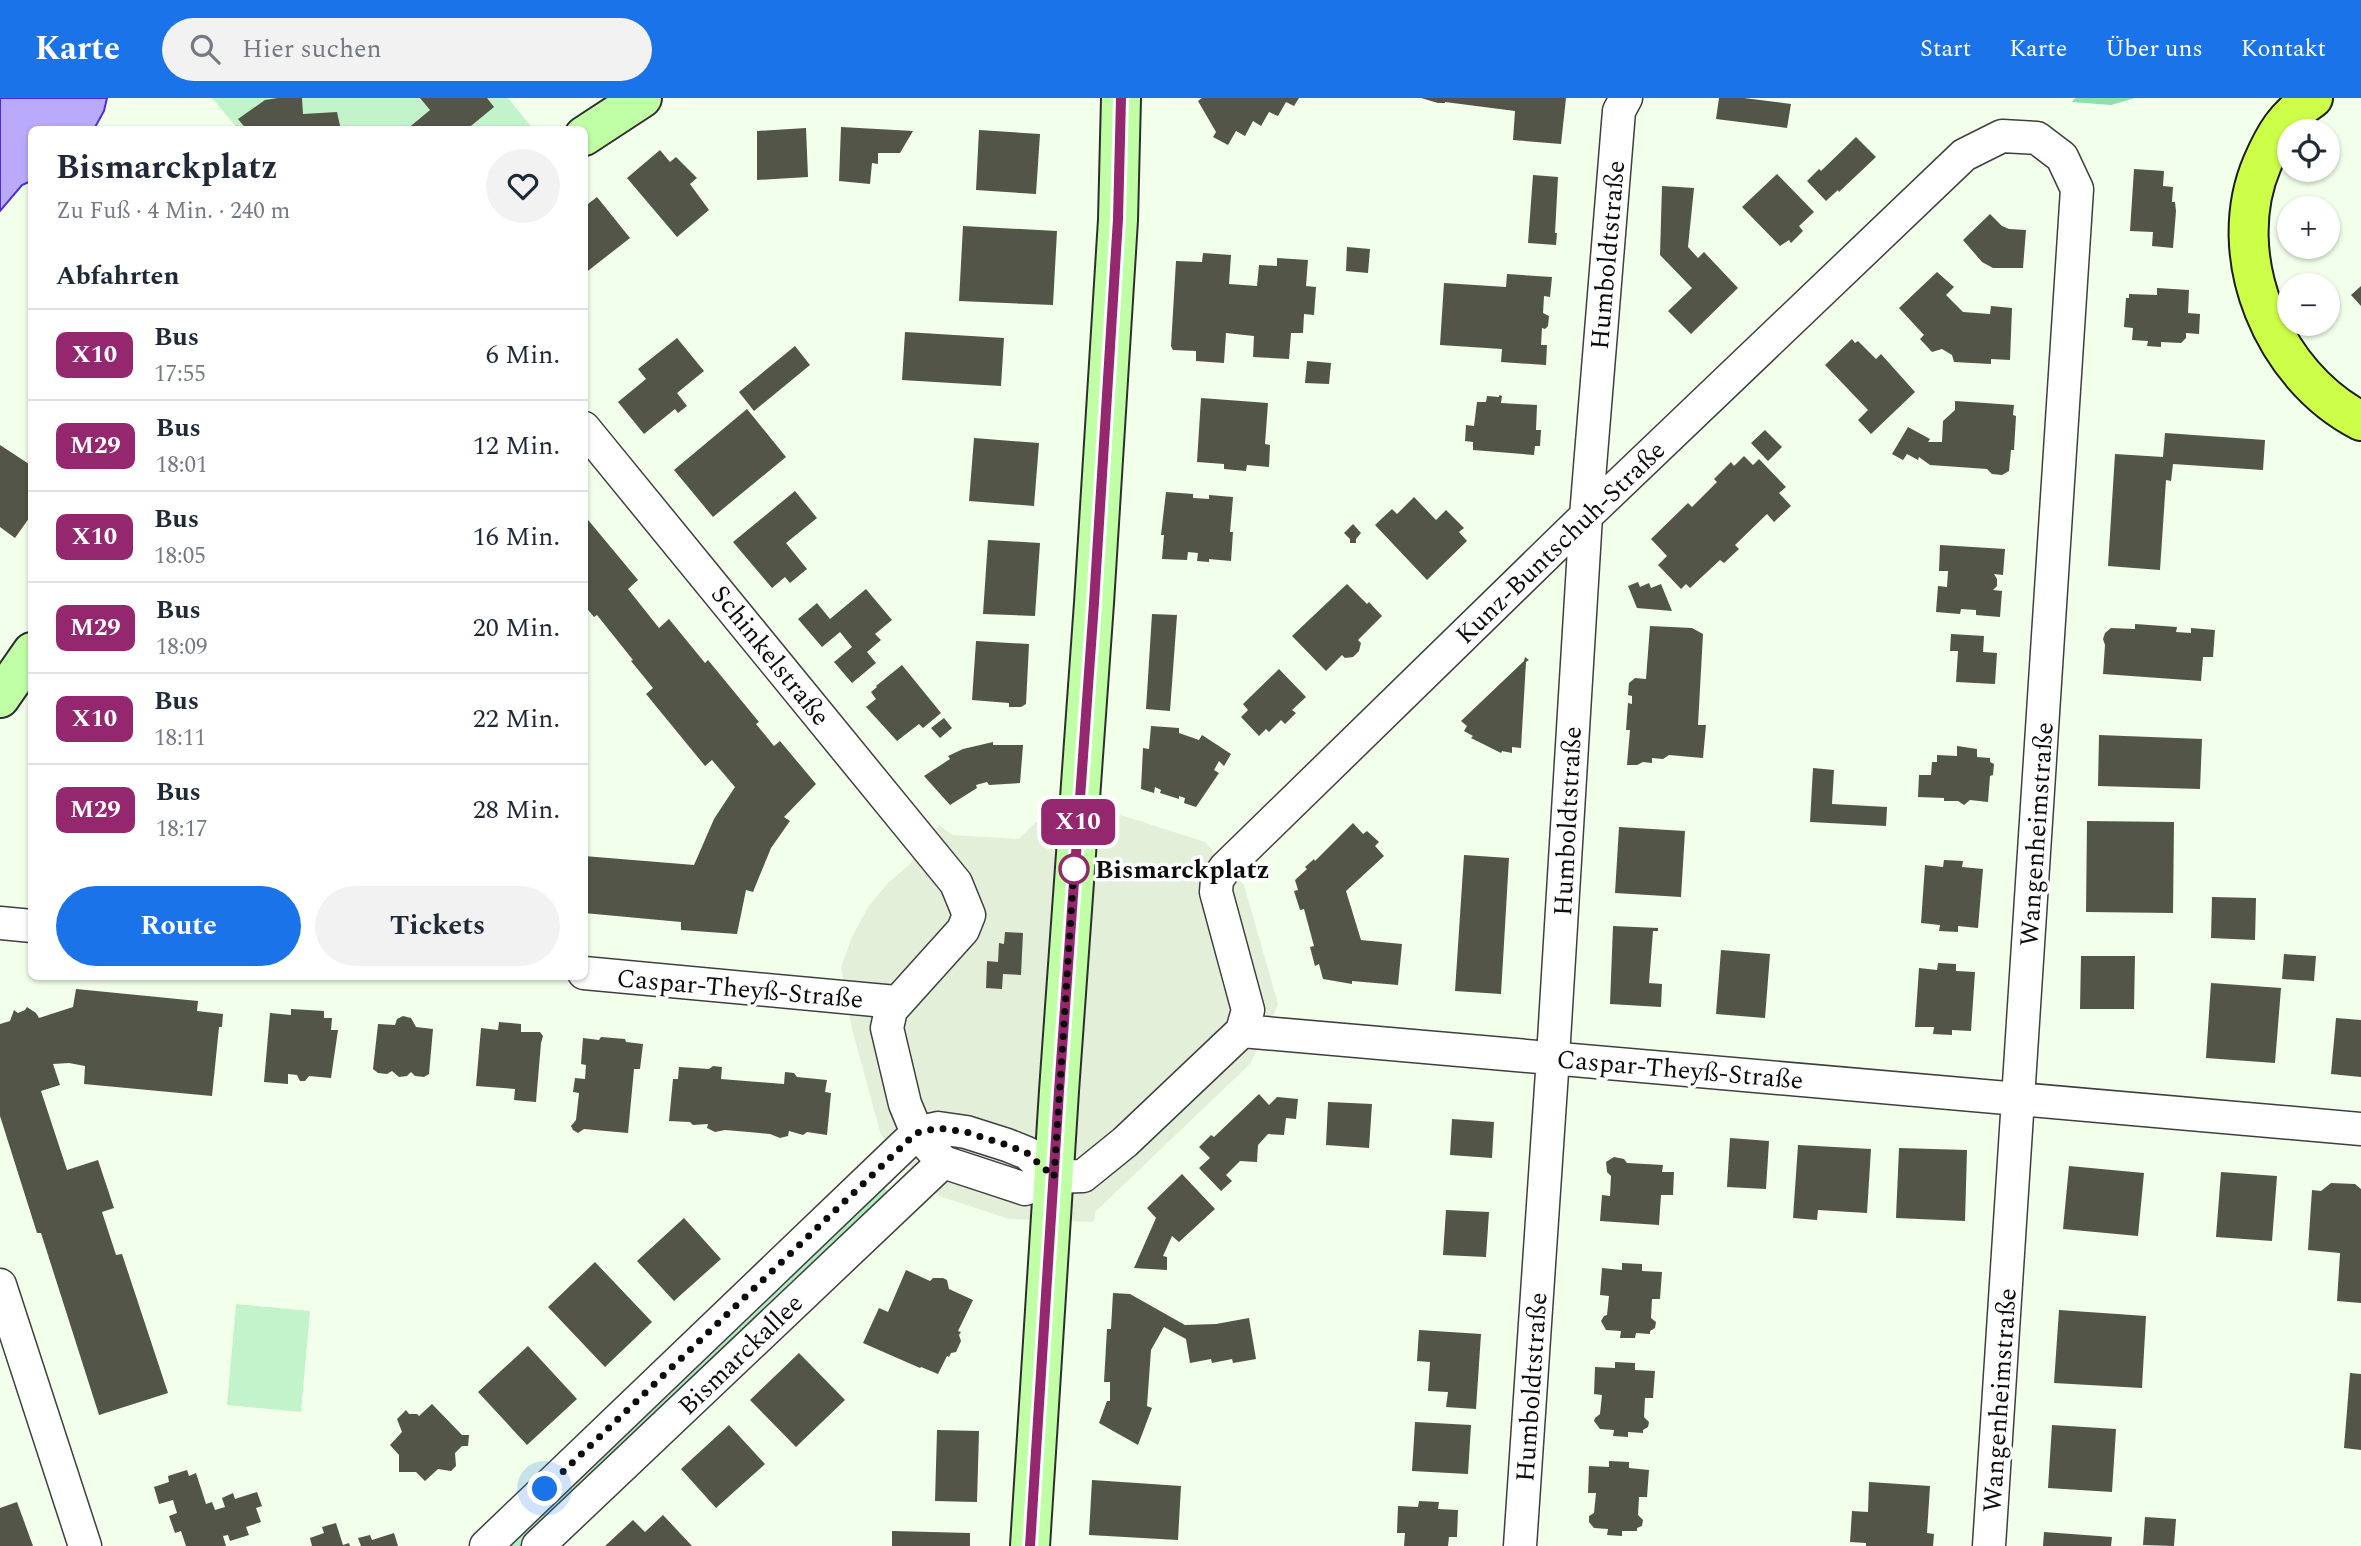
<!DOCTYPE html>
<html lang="de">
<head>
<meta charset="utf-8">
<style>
  :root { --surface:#fff; --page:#f2f2f3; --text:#1f2937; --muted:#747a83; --line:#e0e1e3; --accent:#1a73e8 }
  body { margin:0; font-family:Spectral,serif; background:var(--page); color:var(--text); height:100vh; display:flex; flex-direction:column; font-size:26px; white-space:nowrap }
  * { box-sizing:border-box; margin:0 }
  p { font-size:23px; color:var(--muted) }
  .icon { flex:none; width:38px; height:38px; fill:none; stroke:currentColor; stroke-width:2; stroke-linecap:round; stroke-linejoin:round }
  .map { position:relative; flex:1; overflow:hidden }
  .panel { position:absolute; left:28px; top:28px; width:560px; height:854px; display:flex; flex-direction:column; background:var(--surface); border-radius:10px; box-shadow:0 2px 5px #0004 }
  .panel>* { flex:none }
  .badge { padding:0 14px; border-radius:10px; font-size:24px; line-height:46px }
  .fabs { position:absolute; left:2277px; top:21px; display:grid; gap:14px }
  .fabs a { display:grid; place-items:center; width:63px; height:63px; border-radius:50%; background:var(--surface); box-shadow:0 2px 5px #0004; font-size:35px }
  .you { position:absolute; width:35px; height:35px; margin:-18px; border:5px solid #fff; border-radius:50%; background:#1a73e8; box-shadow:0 0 0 10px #1a73e833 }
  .map>.badge { position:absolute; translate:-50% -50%; box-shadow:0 0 0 4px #fff }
  h2 { padding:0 28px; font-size:26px; line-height:63px }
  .round { display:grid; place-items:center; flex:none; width:74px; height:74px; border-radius:37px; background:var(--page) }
  .headline { display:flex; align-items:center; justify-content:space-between; height:119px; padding:0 28px }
  h1 { font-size:33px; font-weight:700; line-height:52px }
  .primary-button { display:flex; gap:14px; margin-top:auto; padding:14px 28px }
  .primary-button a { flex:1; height:80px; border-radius:42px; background:var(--accent); color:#fff; font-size:28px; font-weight:700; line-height:80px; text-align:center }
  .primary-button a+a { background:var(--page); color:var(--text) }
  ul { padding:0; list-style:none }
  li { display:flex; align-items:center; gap:21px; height:91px; padding:0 28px; border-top:2px solid var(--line) }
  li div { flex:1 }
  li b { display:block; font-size:26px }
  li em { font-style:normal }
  li .badge { min-width:77px; font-weight:700; text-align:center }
  header { display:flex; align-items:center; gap:42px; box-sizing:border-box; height:98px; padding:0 35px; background:var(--accent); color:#fff }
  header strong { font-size:33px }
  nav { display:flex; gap:38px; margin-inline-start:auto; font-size:24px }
  .search { width:490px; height:63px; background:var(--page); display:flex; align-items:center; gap:18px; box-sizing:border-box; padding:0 24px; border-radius:38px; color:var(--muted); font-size:26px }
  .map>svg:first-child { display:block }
</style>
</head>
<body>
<header>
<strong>Karte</strong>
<div class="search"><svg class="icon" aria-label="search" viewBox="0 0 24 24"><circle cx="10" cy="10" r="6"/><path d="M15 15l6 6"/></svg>Hier suchen</div>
<nav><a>Start</a><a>Karte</a><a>Über uns</a><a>Kontakt</a></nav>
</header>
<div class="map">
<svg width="2361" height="1448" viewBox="0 0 2361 1448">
  <rect width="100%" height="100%" fill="#f2ffea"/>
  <path fill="#b1ecc3" d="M880 1086 890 1096 524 1448H504Z"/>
  <path fill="#8fdeac" d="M2075 0H2135L2111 7 2072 4Z"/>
  <path fill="#c3f3cb" d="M212 0H508L533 31H238Z
    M236 1206 310 1213 301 1314 227 1307Z"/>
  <path fill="#e3efd9" d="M1121 717 1205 744 1244 787 1278 906 1272 921 1250 966 1095 1114 1094 1124 1009 1121 939 1098 881 1037 852 931 841 869 852 839 868 809 888 785 909 767 939 727 952 737 1019 741 1036 724Z"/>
  <path fill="#baaafb" stroke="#502bd8" stroke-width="2" d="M0 0H107L104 13 94 31 32 32 31 83 22 87 0 113Z"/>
  <path fill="#525547" d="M278 0H302L303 16 337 14 341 32H247L238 21 265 2Z
    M420 0H487L494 9 466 32H406L430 12Z
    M1202 0H1299L1294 8 1286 4 1278 18 1269 14 1261 28 1253 23 1245 38 1236 33 1228 47 1213 39 1216 34 1198 3Z
    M1421 0H1566L1561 46 1513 42 1515 13 1445 4V5H1438Z
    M1719 0H1744L1791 6 1787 30 1716 21Z
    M841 29 913 33 900 55H878V66L872 65 870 86 839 83Z
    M806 30 808 79 757 82V33Z
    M979 32 1040 36 1036 96 976 92Z
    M1856 39 1876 59 1839 94 1838 92 1826 103 1807 83 1819 71 1821 73Z
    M660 52 670 64 676 59 697 80 690 86 709 112 677 139 627 80Z
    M2134 71 2164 73 2163 88 2173 89 2172 104H2175L2176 113 2173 150 2152 148 2153 134 2130 133Z
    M1777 76 1814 114 1799 128 1803 133 1791 145 1789 142 1780 148 1742 109Z
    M1533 77 1558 79 1555 135H1557L1556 147 1528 145Z
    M1662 88 1694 90 1688 149 1698 160 1704 154 1738 190 1691 236 1668 213 1692 190 1660 157Z
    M597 99 630 140 584 176V109Z
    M1990 116 2002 128 2009 131 2026 132 2023 170H1993L1982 164 1963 142Z
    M963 128 1057 133 1053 207 959 203Z
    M1347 149 1370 151 1368 175 1346 173Z
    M1203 155 1231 157 1229 186 1257 188 1259 167 1277 168V160L1308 162 1306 188 1316 189 1314 217 1304 216 1303 235H1291L1289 261 1253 259 1254 238 1226 235 1224 265 1196 263V253L1173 252 1171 248 1176 163 1202 164Z
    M1937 174 1954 189 1946 197 1963 214 1990 216 1991 208 2012 210 2010 262 1991 261V266L1954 264 1952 257 1942 251 1932 254 1920 241 1924 237 1899 210Z
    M1507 176 1552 179 1550 199 1544 198 1543 215 1549 218 1548 228 1545 231 1542 230 1541 247H1547L1546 267 1501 264 1502 251 1440 247 1444 185 1506 189Z
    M2361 188V208L2351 197Z
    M2157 190 2189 192 2188 215 2200 216 2199 236 2186 235V240L2181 245 2161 244V249L2147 248 2148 243 2132 242 2133 230 2124 229 2126 200H2129V196L2157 197Z
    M905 234 1004 240 1001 288 902 282Z
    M677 240 704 273 677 295 687 308 678 315 675 311 644 336 618 304 646 281 638 271Z
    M1852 241 1855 245 1858 243 1876 261 1881 256 1915 294 1871 336 1858 322 1868 312 1825 267Z
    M795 248 810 267 754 313 739 294Z
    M1307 263 1331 265 1329 286 1305 285Z
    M1499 297 1502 298 1501 305 1537 307 1536 332H1541L1540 348H1535L1534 357 1473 352V344L1465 343 1466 327 1474 328 1477 304H1486L1487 298 1499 299Z
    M1201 300 1268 305 1265 346 1270 347 1269 369 1247 367 1246 373 1224 371V366L1197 364Z
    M1955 303 2014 307 2013 317 2016 318 2014 352H2011L2009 373 2002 377 1992 376 1987 371 1930 367 1919 359 1918 362 1907 356 1903 362 1892 356 1908 329 1930 341 1928 344H1942L1943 323 1955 312Z
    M747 311 786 359 713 419 674 372Z
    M1765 332 1782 349 1768 363 1751 345Z
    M2165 335 2265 342 2263 372 2173 366 2171 383 2166 382 2160 472 2108 468 2115 356 2163 359Z
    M974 340 1039 345 1034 408 969 403Z
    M0 347 32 368V416L15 440 0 429Z
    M1744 358 1753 367 1759 361 1786 389 1779 395 1791 408 1774 424 1767 416 1735 447 1739 451 1724 465 1720 462 1690 490 1686 486 1681 491 1658 467 1667 458 1651 441 1688 405 1692 409 1717 384 1714 381 1731 364 1734 368Z
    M795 393 817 420 786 445 807 471 790 485 785 479 772 490 733 444Z
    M1166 394 1193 396V400L1209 401V397L1233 399 1230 434H1233L1231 463 1209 461V464L1197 463 1198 455 1188 454 1187 462 1162 461 1164 437H1161Z
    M1414 399 1436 422 1446 412 1464 430 1459 434 1467 443 1427 482 1375 427 1392 411 1397 416Z
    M584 417 638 482 628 491 659 530 669 521 705 565 708 562 759 624 756 626 774 648 780 643 816 686 784 719 790 723 771 750 753 794 746 792 737 836 681 832V824L584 815V758L694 767 714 721 735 689 712 662 705 668 646 596 653 590 631 563 633 562 597 517 594 519 584 507Z
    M1353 426 1361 435 1356 441V445H1350V441L1344 435Z
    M988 442 1040 445 1035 518 983 516Z
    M1940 447 2005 451 2003 477 1994 476 1997 481V488L1993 492 2002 493 2000 519 1976 517V512L1961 511 1960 516 1936 514 1938 488 1947 489 1948 473H1939Z
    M1638 484 1640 489 1649 485 1651 490 1661 486 1672 513 1637 510 1628 488Z
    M1347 486 1367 506 1369 504 1382 518 1358 542 1361 545 1359 553 1353 559 1345 560 1342 557 1326 573 1292 538Z
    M866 491 892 522 875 536 881 542 867 554 876 565 852 585 834 564 852 549 840 534 822 549 798 521 817 505 830 521Z
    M1152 516 1177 517 1170 613 1146 611Z
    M2135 526 2177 529 2176 534 2191 535V530L2215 532 2213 559H2203L2201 583 2103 576 2105 547 2103 541 2105 535 2111 530 2135 531Z
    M1650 528 1692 530 1703 536 1698 627H1706L1703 660 1669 657 1663 661 1652 660V665L1643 664 1637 667H1627L1630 632H1626L1628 605 1632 606V598L1628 597 1629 585 1635 580 1646 581Z
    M1951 536 1984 538 1983 554 1997 555 1995 586 1956 584 1958 553H1950Z
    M976 543 1029 546 1026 606 1021 609H1009V605L972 602Z
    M1525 559 1529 562 1526 564 1521 650 1512 649V655L1502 653 1501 655 1471 640 1473 638 1464 633 1467 628 1461 623 1524 563Z
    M902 567 941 615 923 630 919 626 897 643 866 609 876 601 871 594 877 589 876 588Z
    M1279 571 1306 599 1292 612 1296 615 1285 626 1281 622 1269 634 1266 631 1259 638 1241 619 1248 612 1243 606Z
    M944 620 952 630 940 640 931 630Z
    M1151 628 1179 630V635L1199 642 1202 637 1231 656 1224 668 1219 663 1214 672 1219 675 1196 709 1184 705 1185 700 1179 698V701L1160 695 1161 692 1155 689 1154 695 1141 691 1143 650 1149 651Z
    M2099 637 2202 641 2200 691 2098 688Z
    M993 644V647H1023L1020 685 989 687 987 684 976 687 977 690 950 707 924 678 950 661 948 658 963 651Z
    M1957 648 1977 651V659L1990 660V664L1994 666 1993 677 1990 678 1988 704 1970 702 1964 707 1958 703H1944V700L1918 699 1919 677H1931L1932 664H1937V657L1957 658Z
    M1813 670 1834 672 1832 706 1887 709 1886 728 1810 724Z
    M2087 723 2174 724 2173 815 2086 814Z
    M1353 725 1363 736 1367 733 1379 744 1375 748 1384 758 1346 793 1361 842 1402 846 1398 887 1352 883V886L1323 881 1319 866 1315 868 1310 849 1314 848 1304 811 1300 812 1294 793 1298 792 1295 782 1307 771 1305 769 1314 761 1315 763Z
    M1619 729 1685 733 1681 799 1615 795Z
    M1464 757 1509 760 1501 896 1455 893Z
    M1944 762 1963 763 1962 769 1983 771 1978 830 1958 828V834L1939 833 1940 827 1921 825 1925 767 1943 769Z
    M2212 799 2256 800 2255 842 2211 840Z
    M1613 828 1658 830V833H1653L1649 885 1662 886 1661 909 1610 906Z
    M1005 834 1023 835 1021 877 1003 876 1002 891 986 890 987 863 998 864 999 845 1004 846Z
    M1721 852 1770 856 1765 920 1716 916Z
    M2284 856 2316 858 2314 883 2282 881Z
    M2081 858H2135L2134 911H2080Z
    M1938 865 1956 866V873L1975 874 1971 933 1952 932V937L1933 936 1934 929H1915L1919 870 1937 872Z
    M2211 885 2281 890 2275 965 2206 960Z
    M76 891 198 903 197 913 223 916 222 929H219L212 998 84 986 85 968 69 965 53 966 60 987 41 993 67 1072 98 1062 114 1110 102 1114 116 1157 122 1156 168 1295 99 1317 41 1135H37L0 1018V926L10 923 14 912 18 915 25 912 27 909 36 915 39 920 73 909Z
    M291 911 324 913V920H332L331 932H338L331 980 309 978 305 983H300L297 977 288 976V986L264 984 270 915 291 917Z
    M403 918 411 920 416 929 433 931 429 976 424 979 415 978 411 974 407 978 399 979 392 973 387 976 378 975 373 971 378 926 395 927 397 921Z
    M2336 920 2361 922V979L2331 976Z
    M499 924 521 926V934H540L543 938 541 945 536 1004 514 1002 515 991 476 988 481 930 498 932Z
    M601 939 625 941 626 944 643 946 640 971H634L628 1035 584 1031 578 1035 573 1032 571 1028 576 1022 579 995 573 994 575 980 585 981 586 967 581 966 583 940 599 942Z
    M713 968 722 969 721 981 784 986 785 974 794 975 797 979 827 982 825 994 831 995 827 1037 807 1034 803 1037 789 1033 788 1038 780 1040 770 1036 749 1034 725 1032 715 1034 707 1030 708 1026 693 1027 690 1024 669 1023 673 981H678L679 969 709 971Z
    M1259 996 1269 1007 1277 999 1298 1001 1296 1021 1286 1020 1284 1037 1268 1036 1258 1047 1257 1064 1240 1063 1226 1077 1232 1083 1221 1093 1199 1070 1210 1060 1199 1049 1211 1037 1214 1039Z
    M1328 1004 1372 1006 1369 1050 1326 1047Z
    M1452 1021 1494 1024 1492 1060 1450 1057Z
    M1730 1040 1769 1043 1766 1091 1727 1089Z
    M1798 1047 1871 1051 1867 1115 1818 1112 1817 1122 1793 1120Z
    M1899 1050 1967 1052 1965 1123 1896 1120Z
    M1614 1059 1624 1061 1627 1065 1663 1067 1662 1074H1674L1673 1097H1661L1659 1127 1600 1123 1602 1097 1610 1098 1611 1078 1607 1074 1606 1064Z
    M2069 1068 2144 1075 2138 1138 2063 1131Z
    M2221 1074 2277 1078 2272 1143 2216 1139Z
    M1182 1076 1215 1111 1179 1144 1172 1138 1163 1158 1167 1159V1172L1134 1170 1156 1120 1147 1110Z
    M2331 1085 2355 1086 2361 1091V1205L2337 1203 2340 1155 2308 1152 2312 1092 2321 1093Z
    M1446 1112 1489 1114 1486 1159 1443 1157Z
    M684 1120 721 1161 674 1203 637 1163Z
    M595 1164 652 1224 605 1269 548 1209Z
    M1622 1165 1642 1166V1173L1662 1174 1660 1201H1652L1651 1220 1656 1224 1655 1230 1650 1233V1236L1636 1235 1635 1240H1620L1621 1233 1606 1232 1601 1223 1604 1218 1607 1217 1609 1198 1600 1197 1602 1170 1622 1172Z
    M906 1172 930 1183 933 1180H943L947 1182 949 1191 973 1202 958 1233 961 1234 959 1237 961 1243 956 1254 951 1255 949 1259 947 1258 938 1276 921 1269 920 1270 863 1245 879 1210 888 1214Z
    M1113 1195 1130 1196 1185 1227 1216 1226 1249 1220 1256 1261 1233 1265 1232 1261 1212 1265 1211 1261 1190 1265 1186 1241 1164 1229 1151 1252 1147 1308 1152 1310 1138 1347 1099 1325 1107 1303H1110V1284H1104L1107 1231H1111Z
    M2059 1212 2146 1218 2142 1290 2054 1285Z
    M1419 1232 1481 1236 1476 1311 1446 1309 1448 1294 1428 1293 1430 1264 1417 1263Z
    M528 1248 577 1301 527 1347 478 1294Z
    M799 1255 845 1302 796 1349 750 1302Z
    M1615 1264 1635 1265V1272L1655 1273 1653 1300H1645L1644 1319 1649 1324 1648 1329 1643 1332V1335L1628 1334V1339L1613 1338 1614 1332 1600 1331 1594 1323 1595 1320 1600 1316 1602 1297 1594 1296 1595 1269 1615 1270Z
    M2350 1275 2361 1276V1352L2344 1350Z
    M432 1306 462 1337H469L468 1348H462L455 1355 456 1368 451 1373 438 1371 425 1383 416 1374H399V1357L390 1347 402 1334 397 1321 406 1312 409 1316H417L419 1318Z
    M1415 1324 1471 1327 1468 1376 1412 1373Z
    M729 1327 765 1366 716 1410 681 1371Z
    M2052 1327 2116 1331 2112 1394 2048 1390Z
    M937 1332 979 1333 977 1404 935 1403Z
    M1609 1363 1629 1364V1370L1649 1372 1647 1399H1639L1638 1417 1643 1422 1642 1428 1637 1430V1433H1622V1438L1607 1437 1608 1431 1594 1430 1589 1424V1418L1594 1415 1596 1395H1588L1589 1368 1609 1369Z
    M187 1372 189 1378 196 1375 206 1406 212 1404 215 1412 225 1409 222 1400 233 1395 235 1401 257 1394 262 1408 256 1410 261 1424 246 1429 249 1437 230 1443 228 1437 223 1438 226 1448H186L181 1433 175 1435 169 1418 177 1415 173 1402 159 1406 154 1389 169 1384 168 1378Z
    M1092 1382 1181 1388 1178 1442 1089 1437Z
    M1869 1384 1930 1388 1927 1435 1934 1436 1933 1448H1866V1445L1850 1444 1852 1413 1868 1414Z
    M1419 1403 1439 1404 1438 1411 1458 1412 1457 1439H1449L1448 1448H1404L1405 1435H1397L1398 1408 1418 1409Z
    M17 1404 33 1448H0V1410Z
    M663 1417 692 1448H605L633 1422 645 1434Z
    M2145 1419 2176 1421 2174 1448 2143 1447Z
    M336 1425 343 1447 349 1445 350 1448H312L310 1440 324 1435 322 1429Z
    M892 1433 970 1435V1448H892Z
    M2044 1434 2112 1439 2111 1448H2043Z
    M394 1435 398 1448H361L358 1440 370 1437 372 1442Z"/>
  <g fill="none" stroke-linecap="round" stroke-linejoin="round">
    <defs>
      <path id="minor" d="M584 330 956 785 969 817 963 832 891 912 887 930 905 1006 917 1035 943 1064 1025 1091 1053 1079 1083 1078 1125 1044 1242 933 1248 912 1216 794 1217 782 1225 770 1586 418 1964 57 2002 38 2037 40 2062 59 2077 91 1989 1448
        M0 825 32 828
        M584 875 896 904
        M1242 933 2361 1031
        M0 1187 85 1448
        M486 1448 917 1035 938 1030 966 1034 1007 1047 1027 1055 1053 1079
        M538 1448 943 1064
        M1520 1448 1553 959 1586 418 1619 13 1626 0"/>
      <path id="secondary" d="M584 38 642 0
        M0 600 32 554
        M1030 1448 1059 993 1094 505 1118 122 1121 0"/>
      <path id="motorway" d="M2313 0C2285 19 2275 36 2262 66 2223 158 2273 278 2361 323"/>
    </defs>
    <use href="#minor" stroke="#3f3f3f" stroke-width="35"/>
    <use href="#secondary" stroke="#2e2e2e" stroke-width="42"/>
    <use href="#motorway" stroke="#1d1d1d" stroke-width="42"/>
    <use href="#minor" stroke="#fff" stroke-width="32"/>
    <use href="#secondary" stroke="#c0ffa5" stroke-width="38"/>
    <use href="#motorway" stroke="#cdff48" stroke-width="38"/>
  </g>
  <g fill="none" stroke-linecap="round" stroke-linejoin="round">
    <defs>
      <path id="line" d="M1030 1448 1059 993 1094 505 1118 121 1121 0"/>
    </defs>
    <use href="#line" stroke="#fff" stroke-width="16"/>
    <use href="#line" stroke="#95276e" stroke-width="10"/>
    <path stroke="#0c0c0c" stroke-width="7" stroke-dasharray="0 12.6" d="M545 1391 916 1035 938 1030 966 1034 1007 1047 1027 1055 1054 1079 1074 771"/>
  </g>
  <circle fill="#fff" stroke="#95276e" stroke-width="3.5" cx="1074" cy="771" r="14"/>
  <g text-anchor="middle" stroke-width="7" stroke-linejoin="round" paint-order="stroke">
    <g font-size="26" fill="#0c0c0c" stroke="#fff">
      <text transform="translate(1607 157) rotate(-85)" y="9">Humboldtstraße</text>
      <text transform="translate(1560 444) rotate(-44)" y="9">Kunz-Buntschuh-Straße</text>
      <text transform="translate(771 557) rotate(51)" y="9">Schinkelstraße</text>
      <text transform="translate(1567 723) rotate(-87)" y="9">Humboldtstraße</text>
      <text transform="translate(2036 736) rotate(-86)" y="9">Wangenheimstraße</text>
      <text transform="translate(740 890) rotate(5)" y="9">Caspar-Theyß-Straße</text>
      <text transform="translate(1680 971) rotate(5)" y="9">Caspar-Theyß-Straße</text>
      <text transform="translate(740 1256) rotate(-44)" y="9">Bismarckallee</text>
      <text transform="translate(1531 1289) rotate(-86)" y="9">Humboldtstraße</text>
      <text transform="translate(1999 1302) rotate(-86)" y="9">Wangenheimstraße</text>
    </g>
    <g font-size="26" font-weight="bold" fill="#0c0c0c" stroke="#fff" text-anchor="start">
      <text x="1095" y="780">Bismarckplatz</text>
    </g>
  </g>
</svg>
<div class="fabs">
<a><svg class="icon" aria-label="locate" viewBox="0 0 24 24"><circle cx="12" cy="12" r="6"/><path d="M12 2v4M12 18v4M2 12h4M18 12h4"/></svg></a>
<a>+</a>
<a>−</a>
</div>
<div class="you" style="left:545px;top:1391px"></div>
<b class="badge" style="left:1078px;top:724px;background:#95276e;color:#fff">X10</b>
<section class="panel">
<div class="headline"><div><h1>Bismarckplatz</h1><p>Zu Fuß · 4 Min. · 240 m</p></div><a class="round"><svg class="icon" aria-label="heart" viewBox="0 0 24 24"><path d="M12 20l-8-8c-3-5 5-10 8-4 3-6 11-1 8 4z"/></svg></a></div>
<h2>Abfahrten</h2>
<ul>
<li><span class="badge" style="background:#95276e;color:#fff">X10</span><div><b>Bus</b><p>17:55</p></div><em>6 Min.</em></li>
<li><span class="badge" style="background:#95276e;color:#fff">M29</span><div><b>Bus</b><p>18:01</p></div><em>12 Min.</em></li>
<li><span class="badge" style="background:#95276e;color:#fff">X10</span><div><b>Bus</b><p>18:05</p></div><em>16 Min.</em></li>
<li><span class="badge" style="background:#95276e;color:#fff">M29</span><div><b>Bus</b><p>18:09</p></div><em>20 Min.</em></li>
<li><span class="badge" style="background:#95276e;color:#fff">X10</span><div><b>Bus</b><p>18:11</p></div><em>22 Min.</em></li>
<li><span class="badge" style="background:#95276e;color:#fff">M29</span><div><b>Bus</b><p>18:17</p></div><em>28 Min.</em></li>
</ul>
<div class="primary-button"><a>Route</a><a>Tickets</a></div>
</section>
</div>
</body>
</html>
